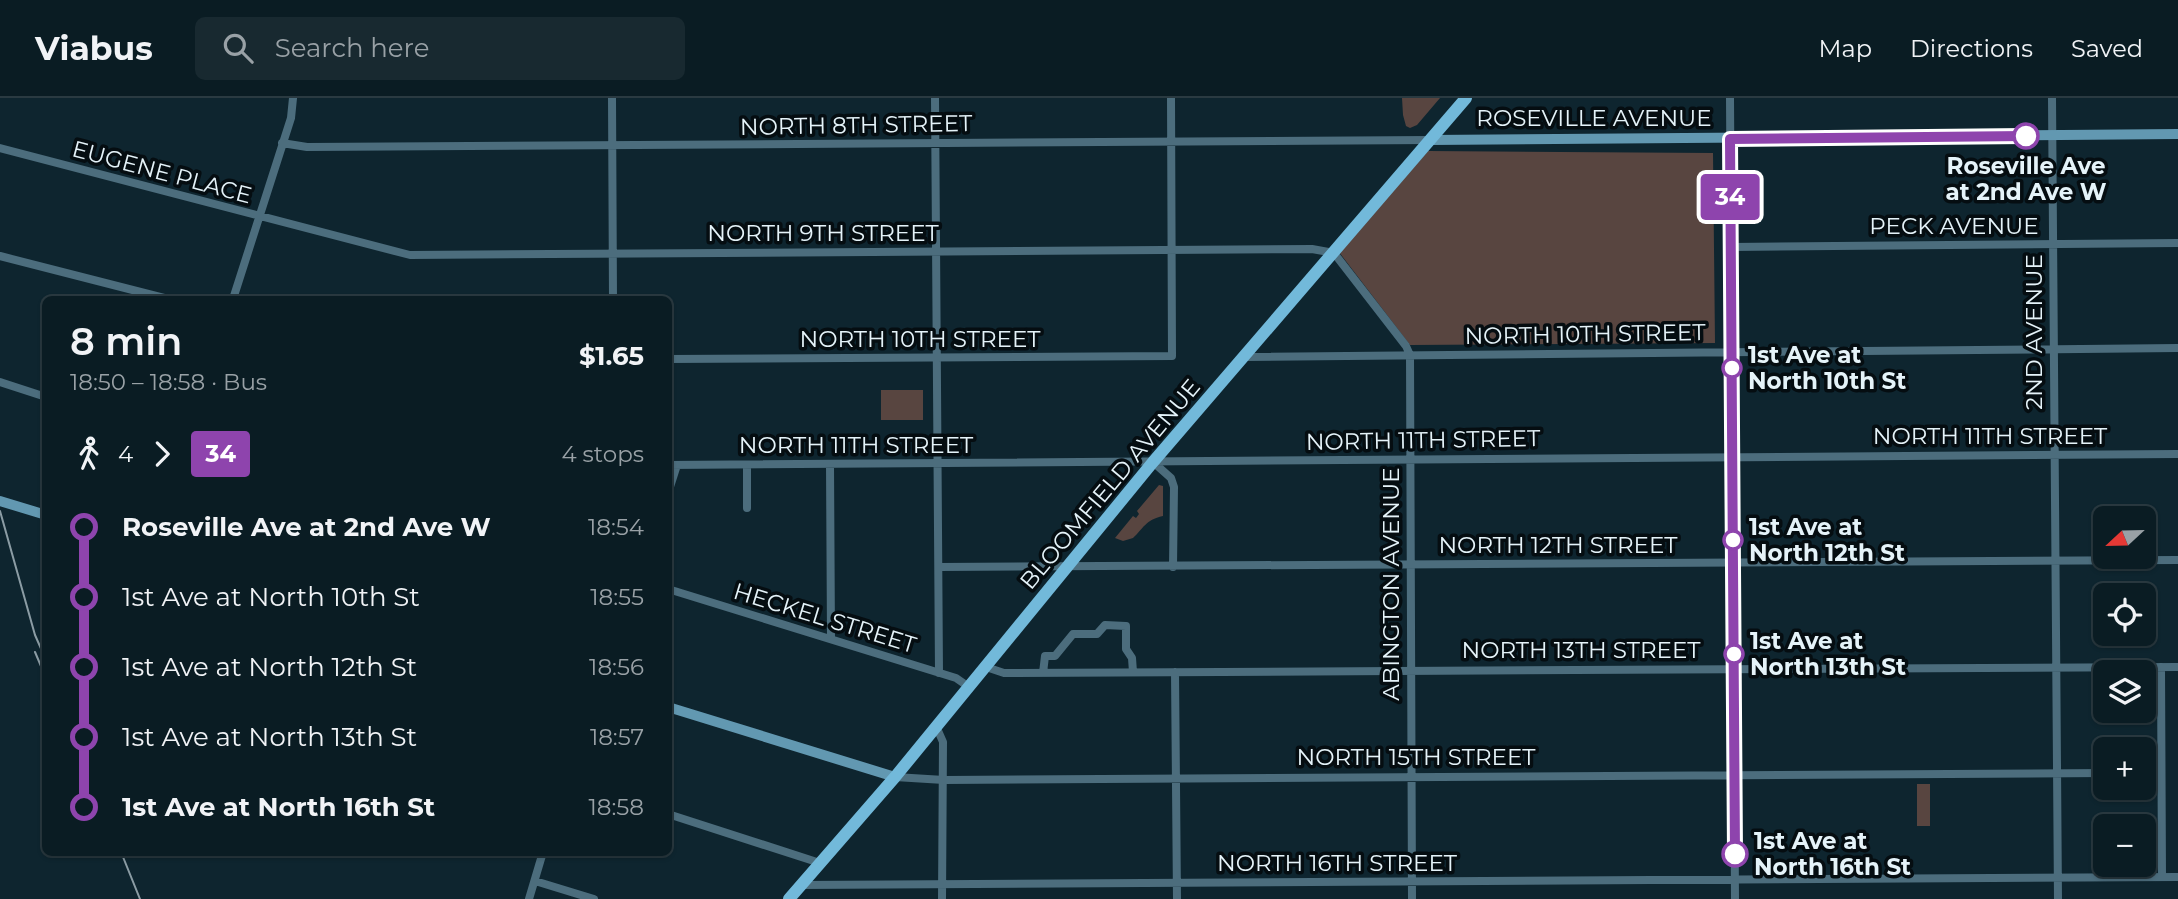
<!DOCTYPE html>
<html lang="en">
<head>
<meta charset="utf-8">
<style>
  :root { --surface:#0a1c23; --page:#182930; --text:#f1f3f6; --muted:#99a1a6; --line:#2a3a41 }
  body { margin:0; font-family:Montserrat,sans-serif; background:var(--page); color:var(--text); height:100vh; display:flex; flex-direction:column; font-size:26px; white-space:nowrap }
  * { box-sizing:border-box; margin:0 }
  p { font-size:23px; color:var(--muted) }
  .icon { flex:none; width:38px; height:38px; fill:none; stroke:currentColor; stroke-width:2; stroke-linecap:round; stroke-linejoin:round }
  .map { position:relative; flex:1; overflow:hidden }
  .side { position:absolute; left:42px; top:198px; width:630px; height:560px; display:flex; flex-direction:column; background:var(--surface); border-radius:10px; box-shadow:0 2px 5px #0004,0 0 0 2px var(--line) }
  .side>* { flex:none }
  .badge { padding:0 14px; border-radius:5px; font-size:24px; line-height:46px }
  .needle { width:46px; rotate:248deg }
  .fabs { position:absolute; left:2093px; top:408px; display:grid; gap:14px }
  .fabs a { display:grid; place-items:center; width:63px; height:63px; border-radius:10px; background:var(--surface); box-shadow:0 2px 5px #0004,0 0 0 2px var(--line); font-size:35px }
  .map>.badge { position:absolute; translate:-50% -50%; box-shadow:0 0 0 4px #fff }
  .legs { display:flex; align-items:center; gap:10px; height:77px; padding:0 28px; font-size:23px }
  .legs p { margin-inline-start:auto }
  .head { display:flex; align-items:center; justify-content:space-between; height:119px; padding:0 28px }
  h1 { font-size:38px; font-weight:600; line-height:52px }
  ul { padding:0 28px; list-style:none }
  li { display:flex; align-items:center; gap:24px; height:70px; font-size:26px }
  li i { display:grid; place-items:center; width:10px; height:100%; margin:0 9px; background:currentColor }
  li i::after { content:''; width:18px; height:18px; margin:-9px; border:5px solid; border-radius:50%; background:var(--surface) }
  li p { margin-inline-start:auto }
  li:first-child i { background:linear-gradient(#0000 50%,currentColor 0) }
  li:last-child i { background:linear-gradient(currentColor 50%,#0000 0) }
  header { display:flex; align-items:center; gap:42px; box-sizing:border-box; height:98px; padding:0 35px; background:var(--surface); border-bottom:2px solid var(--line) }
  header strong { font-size:33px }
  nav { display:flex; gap:38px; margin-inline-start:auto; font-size:24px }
  .search { width:490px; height:63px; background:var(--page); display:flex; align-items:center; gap:18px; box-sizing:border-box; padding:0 24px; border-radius:10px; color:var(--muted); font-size:26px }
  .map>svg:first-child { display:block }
</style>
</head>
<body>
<header>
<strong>Viabus</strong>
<div class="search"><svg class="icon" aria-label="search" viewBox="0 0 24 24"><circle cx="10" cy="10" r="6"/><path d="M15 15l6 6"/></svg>Search here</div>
<nav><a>Map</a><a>Directions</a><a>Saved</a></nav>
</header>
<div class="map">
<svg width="2178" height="801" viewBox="0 0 2178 801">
  <rect width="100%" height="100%" fill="#0e252f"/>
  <path fill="#584540" d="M1402 0H1440L1417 27 1410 30 1406 28 1403 17Z
    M1428 53 1713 55 1715 245 1410 247 1339 154Z
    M881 292H923V322H881Z
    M1159 387 1163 388V418C1145 422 1143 431 1133 440L1123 443 1115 440 1133 418 1136 420 1139 416 1137 413Z
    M1917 686H1930V728H1917Z"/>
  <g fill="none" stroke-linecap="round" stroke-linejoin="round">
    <path stroke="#4c6d7d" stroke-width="8" d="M612 0 613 201
      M935 0 939 575
      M1730 0 1735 801
      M2052 0 2058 801
      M282 45 307 49 1430 42
      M0 50 410 157 1312 151 1334 155 1406 248 1410 257 1412 801
      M1731 149 2178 145
      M0 158 168 201
      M233 201 291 20 293 0
      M1244 259 2178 250
      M668 261 1172 258 1171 0
      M0 284 46 299
      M1153 364 1171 380 1174 389 1173 469
      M830 366 831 541
      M668 367 2178 356
      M668 395 677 367
      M747 410V367
      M939 469 2178 462
      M668 491 956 580 969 589
      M986 569 1004 575 2178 569
      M2161 569 2162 779
      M1175 574 1177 801
      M1043 575 1045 558H1055L1073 536H1097L1105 527 1126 528V551L1132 560 1133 574
      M936 628 943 644 942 801
      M2144 674H2161
      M895 679 944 682 2105 675
      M668 716 820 765
      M535 783 594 801
      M801 787 2178 779
      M529 801 543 754"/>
    <path stroke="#6298b1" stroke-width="10" d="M1430 42 2178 36
      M0 403 46 417
      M668 609 895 679"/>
    <path stroke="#72b9da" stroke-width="12" d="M789 801 895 679 1153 364 1466 0"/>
    <path stroke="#8b9ca4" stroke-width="2" d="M0 413 35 537 46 562
      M35 554 46 580
      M121 754 140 801"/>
  </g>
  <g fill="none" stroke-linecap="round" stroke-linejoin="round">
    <defs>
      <path id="line-1" d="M1735 756 1730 41 2026 38"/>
    </defs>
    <use href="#line-1" stroke="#fff" stroke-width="16"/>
    <use href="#line-1" stroke="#8e44ad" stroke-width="10"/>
  </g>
  <g fill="#fff" stroke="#8e44ad" stroke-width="3.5">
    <circle cx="2026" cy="38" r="12"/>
    <circle cx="1732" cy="270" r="9"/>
    <circle cx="1733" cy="442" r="9"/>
    <circle cx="1734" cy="556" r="9"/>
    <circle cx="1735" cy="756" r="12"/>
  </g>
  <g text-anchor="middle" stroke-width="7" stroke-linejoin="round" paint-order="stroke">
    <g font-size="23" fill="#e5f3f9" stroke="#050d11">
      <text x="1594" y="28">ROSEVILLE AVENUE</text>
      <text transform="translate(856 27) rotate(-1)" y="8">NORTH 8TH STREET</text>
      <text transform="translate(162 74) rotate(15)" y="8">EUGENE PLACE</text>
      <text x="1954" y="136">PECK AVENUE</text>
      <text x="823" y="143">NORTH 9TH STREET</text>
      <text transform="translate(2034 234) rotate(-90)" y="8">2ND AVENUE</text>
      <text transform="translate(1585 236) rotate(-1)" y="8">NORTH 10TH STREET</text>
      <text x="920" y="249">NORTH 10TH STREET</text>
      <text x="1990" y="346">NORTH 11TH STREET</text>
      <text transform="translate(1423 342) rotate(-1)" y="8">NORTH 11TH STREET</text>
      <text x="856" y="355">NORTH 11TH STREET</text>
      <text transform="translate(1110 386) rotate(-50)" y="8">BLOOMFIELD AVENUE</text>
      <text x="1558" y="455">NORTH 12TH STREET</text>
      <text transform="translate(1391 486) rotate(-90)" y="8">ABINGTON AVENUE</text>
      <text transform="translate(825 520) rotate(17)" y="8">HECKEL STREET</text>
      <text x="1581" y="560">NORTH 13TH STREET</text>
      <text x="1416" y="667">NORTH 15TH STREET</text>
      <text x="1337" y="773">NORTH 16TH STREET</text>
    </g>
    <g font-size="23" font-weight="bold" fill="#e5f3f9" stroke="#050d11" text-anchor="start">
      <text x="2026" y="76" text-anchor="middle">Roseville Ave<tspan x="2026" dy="26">at 2nd Ave W</tspan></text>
      <text x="1748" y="265">1st Ave at<tspan x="1748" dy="26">North 10th St</tspan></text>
      <text x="1749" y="437">1st Ave at<tspan x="1749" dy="26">North 12th St</tspan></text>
      <text x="1750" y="551">1st Ave at<tspan x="1750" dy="26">North 13th St</tspan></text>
      <text x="1754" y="751">1st Ave at<tspan x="1754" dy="26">North 16th St</tspan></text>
    </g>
  </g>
</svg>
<div class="fabs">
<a><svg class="needle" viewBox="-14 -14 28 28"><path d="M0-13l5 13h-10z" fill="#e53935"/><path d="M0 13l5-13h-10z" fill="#99a1a6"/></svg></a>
<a><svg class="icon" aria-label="locate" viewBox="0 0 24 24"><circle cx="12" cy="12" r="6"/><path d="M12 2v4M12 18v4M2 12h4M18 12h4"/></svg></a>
<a><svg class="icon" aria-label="layers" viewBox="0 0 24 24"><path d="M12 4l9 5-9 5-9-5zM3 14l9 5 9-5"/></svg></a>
<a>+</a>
<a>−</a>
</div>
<b class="badge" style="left:1730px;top:99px;background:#8e44ad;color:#fff">34</b>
<section class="side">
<div class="head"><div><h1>8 min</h1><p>18:50 – 18:58 · Bus</p></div><b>$1.65</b></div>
<div class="legs"><svg class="icon" aria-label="walk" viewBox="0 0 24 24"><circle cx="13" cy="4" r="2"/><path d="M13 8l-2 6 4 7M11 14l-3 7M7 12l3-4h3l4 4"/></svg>4<svg class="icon" aria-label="forward" viewBox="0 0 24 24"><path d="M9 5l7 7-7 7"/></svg><b class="badge" style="background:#8e44ad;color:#fff">34</b><p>4 stops</p></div>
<ul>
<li><i style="color:#8e44ad"></i><b>Roseville Ave at 2nd Ave W</b><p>18:54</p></li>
<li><i style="color:#8e44ad"></i><span>1st Ave at North 10th St</span><p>18:55</p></li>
<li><i style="color:#8e44ad"></i><span>1st Ave at North 12th St</span><p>18:56</p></li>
<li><i style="color:#8e44ad"></i><span>1st Ave at North 13th St</span><p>18:57</p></li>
<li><i style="color:#8e44ad"></i><b>1st Ave at North 16th St</b><p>18:58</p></li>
</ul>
</section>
</div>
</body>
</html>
